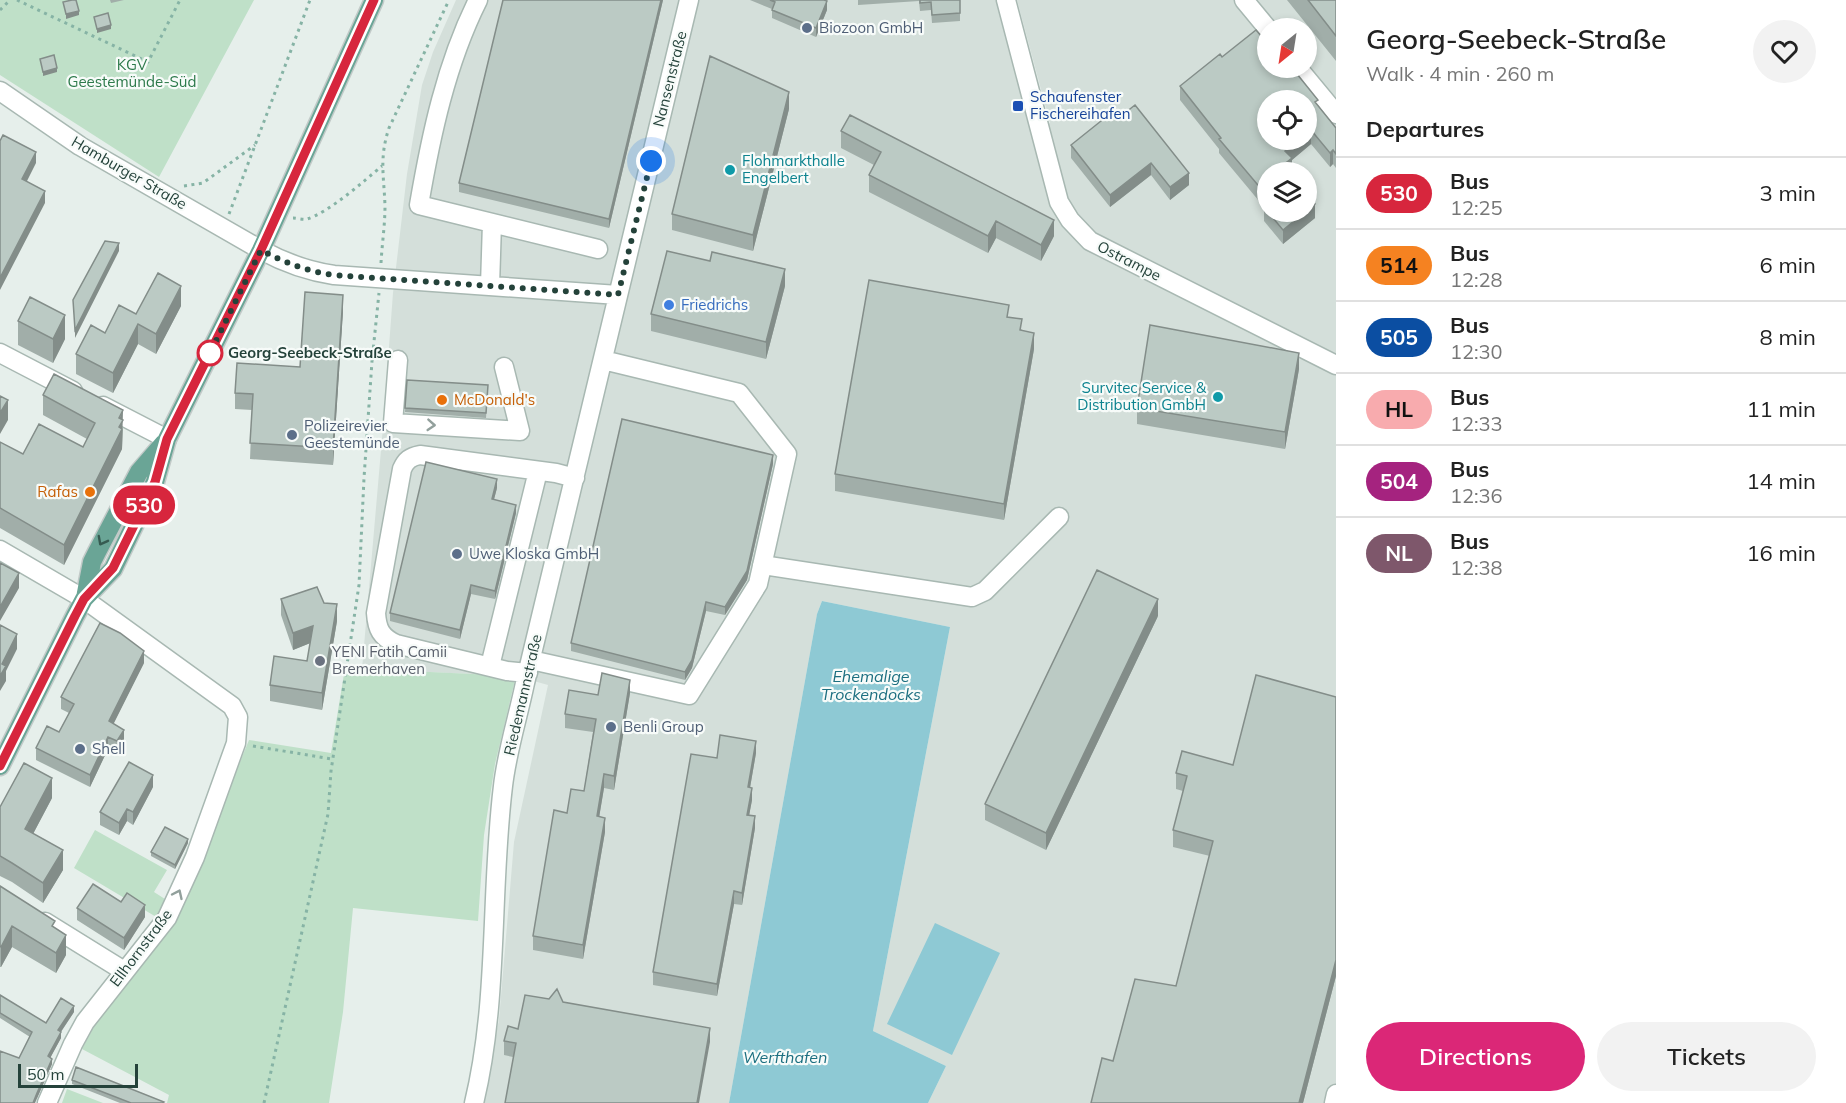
<!DOCTYPE html>
<html lang="en">
<head>
<meta charset="utf-8">
<style>
  :root { --surface:#fff; --page:#f2f2f2; --text:#222; --muted:#767676; --line:#e0e0e0; --accent:#db2777 }
  body { margin:0; font-family:Mulish,sans-serif; background:var(--page); color:var(--text); height:100vh; display:flex; flex-direction:column; font-size:22px; white-space:nowrap }
  * { box-sizing:border-box; margin:0 }
  p { font-size:20px; color:var(--muted) }
  .icon { flex:none; width:33px; height:33px; fill:none; stroke:currentColor; stroke-width:2; stroke-linecap:round; stroke-linejoin:round }
  .map { position:relative; flex:1; overflow:hidden }
  .panel { display:flex; flex-direction:column; background:var(--surface); width:510px }
  .panel>* { flex:none }
  .badge { padding:0 12px; border-radius:20px; font-size:21px; line-height:39px }
  .needle { width:39px; rotate:210deg }
  .controls { position:absolute; left:1257px; top:18px; display:grid; gap:12px }
  .controls a { display:grid; place-items:center; width:60px; height:60px; border-radius:50%; background:var(--surface); box-shadow:0 3px 9px #0003; font-size:30px }
  .scale { position:absolute; left:18px; bottom:15px; width:120px; box-sizing:border-box; padding-left:6px; border:3px solid #24423a; border-top:0; font-size:16px; line-height:21px; white-space:nowrap; color:#24423a; -webkit-text-stroke:4px #f7fbf9; paint-order:stroke }
  .you { position:absolute; width:30px; height:30px; margin:-15px; border:4px solid #fff; border-radius:50%; background:#1a73e8; box-shadow:0 0 0 9px #1a73e833 }
  .map>.badge { position:absolute; translate:-50% -50%; box-shadow:0 0 0 3px #fff }
  h2 { padding:0 30px; font-size:22px; line-height:54px }
  .round { display:grid; place-items:center; flex:none; width:63px; height:63px; border-radius:32px; background:var(--page) }
  .summary { display:flex; align-items:center; justify-content:space-between; height:102px; padding:0 30px }
  h1 { font-size:28px; font-weight:600; line-height:45px }
  .cta { display:flex; gap:12px; margin-top:auto; padding:12px 30px }
  .cta a { flex:1; height:69px; border-radius:36px; background:var(--accent); color:#fff; font-size:24px; font-weight:600; line-height:69px; text-align:center }
  .cta a+a { background:var(--page); color:var(--text) }
  ul { padding:0; list-style:none }
  li { display:flex; align-items:center; gap:18px; height:72px; padding:0 30px; border-top:2px solid var(--line) }
  li div { flex:1 }
  li b { display:block; font-size:22px }
  li em { font-style:normal }
  li .badge { min-width:66px; font-weight:700; text-align:center }
  main { display:flex; flex:1; min-height:0 }
  .map>svg:first-child { display:block }
</style>
</head>
<body>
<main>
<div class="map">
<svg width="1336" height="1103" viewBox="0 0 1336 1103">
  <rect width="100%" height="100%" fill="#e6efeb"/>
  <path fill="#d4dfda" fill-rule="evenodd" d="M456 0H997L1032 131 1050 123 1017 0H1336V1103H928L946 1066 873 1031 950 627 822 601 817 614 729 1103H481L499 1020 514 842 548 685 516 676 362 669 383 427 393 293 407 174 422 85 433 52ZM1268 28H1306V68H1268ZM1268 100H1306V140H1268ZM1268 172H1306V212H1268Z"/>
  <path fill="#bfe0c8" d="M0 0H254L159 177 0 75Z
    M345 668 516 676 495 764 484 835 478 921 353 908 343 1012 329 1103H167L169 1095 82 1049 95 1025 130 974 199 861 249 740 331 753Z
    M95 830 167 870 154 892 168 901 158 918 74 868Z
    M67 1089 103 1103H62Z"/>
  <path fill="#8ec9d4" d="M822 601 950 627 873 1031 946 1066 928 1103H729L817 614Z
    M935 923 1000 953 952 1055 887 1024Z"/>
  <g fill="none" stroke-linecap="round" stroke-linejoin="round">
    <defs>
      <path id="minor" d="M478 0C446 64 431 135 419 205L598 249
        M1006 0 1059 202 1070 220 1090 241 1336 365
        M1244 0 1268 29
        M1298 68 1336 114
        M0 91 80 146 261 250C285 263 307 271 334 275L618 295
        M490 286 492 223
        M0 353 73 391
        M398 360 393 423 520 431 504 367
        M103 406 167 439
        M0 550 84 599 232 706 238 717 236 743 195 857 167 918 85 1022 73 1044 47 1103
        M762 565 972 597 985 591 1059 517
        M531 660 689 695 758 584 787 454 739 393 603 360
        M490 666 538 471
        M528 673 507 671 396 644C381 637 377 629 376 613L402 469C406 460 410 457 420 455L556 473 575 478
        M45 922 124 971
        M474 1103C499 1000 490 891 503 786 507 751 518 717 525 683L689 0
        M1334 1103 1336 1094"/>
      <path id="major" d="M85 598 92 562 97 552 139 472 164 443
        M0 766 75 616 84 599 113 569 155 482 167 439 261 250 374 0"/>
    </defs>
    <use href="#minor" stroke="#a8b8b2" stroke-width="21"/>
    <use href="#major" stroke="#c2cac8" stroke-width="21"/>
    <path stroke="#86b3a5" stroke-width="3" stroke-dasharray="3 4.5" stroke-linecap="butt" d="M17 0 148 62 180 0
      M0 10 10 0
      M184 186 203 183 255 145
      M229 214 310 0
      M293 218C297 218 303 220 307 219 328 213 364 181 382 166
      M381 263C382 244 385 225 385 206 384 176 379 158 389 128L449 0
      M253 746 332 759
      M264 1103 328 814 331 771 359 585 364 478 372 361 379 293"/>
    <use href="#minor" stroke="#fff" stroke-width="18"/>
    <use href="#major" stroke="#6aa596" stroke-width="18"/>
  </g>
  <path fill="#a1aea9" d="M110 0H124L111 3Z
    M503 0H663L609 228 459 192V183Z
    M750 0H824L827 10 816 37 772 18V9Z
    M858 0H960V21L932 23 931 10 920 11 919 1 858 5Z
    M1287 0H1336V61Z
    M1222 57 1268 68 1318 105 1336 128V168L1333 164 1330 167 1311 144 1292 160V172H1268V212L1315 218 1283 244 1264 221V207L1219 153V149L1180 100V86Z
    M789 109 753 251 672 230V214Z
    M1116 120 1189 185 1170 200 1151 175 1110 207 1071 158V145Z
    M841 131 1054 236 1041 261 996 238 988 253 869 192V175L874 165 841 148Z
    M785 286 766 359 651 331V314Z
    M181 306 156 354 138 344 113 393 76 374V354L105 333 136 314Z
    M343 311 333 465 250 459 252 410 235 409V393L300 367Z
    M1009 317 1022 330 1034 349 1004 520 835 491V474Z
    M18 321 65 339 53 363 18 345Z
    M1299 369 1285 449 1137 424V408Z
    M407 380 488 385 486 418 405 412Z
    M43 395 123 430 122 449 64 565 0 528V442L23 454 83 447 87 439 43 415Z
    M773 464 747 580 725 615 706 611 692 668 685 680 571 651V643Z
    M497 488 494 499 516 513 495 599 471 594 460 639 390 621V613Z
    M281 599 324 603 337 621 322 710 270 701V685L307 661 310 643 293 650 281 615Z
    M1158 616 1046 850 985 820V804Z
    M144 663 113 724 124 741 117 753 108 749 90 787 36 760V748L59 732 69 713 61 709V697Z
    M630 693 614 790 604 788 599 817 605 832 583 959 533 950V936L584 791 593 732 565 728V714L598 695Z
    M1336 697V976L1303 1103 1113 1061 1176 986 1210 856 1173 847V830L1183 791 1176 789V773L1233 765Z
    M756 753 750 788 752 800 749 815 755 828 742 905 734 904 717 996 653 985V972L717 758Z
    M153 787 133 825 127 821 119 835 100 825V812Z
    M52 798 33 834 63 870 43 903 12 882 0 876V807Z
    M188 843 175 869 151 856V852Z
    M0 886 55 928 66 955 56 973 12 947 1 967H0Z
    M121 902 145 917 124 950 77 920V908Z
    M0 995 46 1023 74 1012 61 1032V1038L50 1058 52 1064 37 1098 19 1058 30 1037 0 1018Z
    M563 1002 710 1042 513 1057 504 1055V1041L518 1029Z
    M72 1080 164 1103H120L72 1084Z"/>
  <path fill="#838d89" d="M661 0H663L609 228V219Z
    M827 1V10L816 37V28Z
    M79 11V15L66 19V14Z
    M111 25V29L97 33V29Z
    M57 68V72L43 76V72Z
    M789 92V109L753 251V235Z
    M1311 130V144L1292 160V172H1283L1285 151 1299 140H1306V133Z
    M1333 150V164L1330 167V153Z
    M36 152V163L22 191V179Z
    M1151 163V175L1110 207V195Z
    M1189 173V185L1170 200V187Z
    M45 191V203L0 290V278Z
    M1315 204V218L1283 244V230Z
    M1054 220V236L1041 261V245Z
    M996 221V238L988 253V236Z
    M119 243V251L75 338V330Z
    M785 269V286L766 359V342Z
    M181 286V306L156 354V334Z
    M343 295V311L333 465V448Z
    M65 315V339L53 363V339Z
    M138 324V344L113 393V373Z
    M1034 333V349L1004 520V504Z
    M1299 353V369L1285 449V432Z
    M8 400V420L0 434V413Z
    M123 410 122 449 64 565V545Z
    M773 455V464L747 580 725 615V607Z
    M497 479V488L492 507V499Z
    M516 505V513L495 599V591Z
    M19 573V588L0 621V607Z
    M471 585V594L460 639V630Z
    M1158 599V616L1046 850V833Z
    M706 602V611L692 668 685 680V672Z
    M337 604V621L322 710V693Z
    M313 626V642L293 650V633Z
    M17 634V649L6 671V681L0 691V676L2 664Z
    M144 651V663L109 733V721Z
    M630 680V693L614 790V776Z
    M124 730V741L117 753V741Z
    M108 737V749L90 787V775Z
    M756 741V753L748 799V787Z
    M604 774V788L597 830V816Z
    M153 775V787L133 825V812Z
    M52 778V798L25 849V829Z
    M752 788V800L747 827V815Z
    M127 809V821L119 835V823Z
    M755 816V828L742 905V893Z
    M605 818V832L583 959V945Z
    M188 839V843L175 869V865Z
    M63 850V870L43 903V883Z
    M734 891V904L717 996V984Z
    M145 905V917L124 950V938Z
    M12 926V947L1 967V947Z
    M66 935V955L56 973V953Z
    M1336 960V976L1303 1103H1299Z
    M74 1006V1012L58 1036V1030Z
    M710 1028V1042L699 1103H697Z
    M61 1032V1038L48 1062V1056Z
    M52 1059V1064L35 1103H33L37 1093Z"/>
  <path fill="#bbcac4" stroke="#838d89" stroke-width="1.5" d="M72 0H76L79 11 66 14 63 2Z
    M503 0H661L609 219 459 183Z
    M770 0H824L827 1 816 28 772 10 775 2Z
    M920 0H960V13L932 15 931 2 920 3Z
    M1308 0H1336V36Z
    M108 13 111 25 97 29 94 17Z
    M1256 30 1268 44V68H1289L1295 75 1297 74 1318 100 1315 102 1336 128V154L1333 150 1330 153 1311 130 1306 133V100H1268V140H1299L1285 151 1292 158 1283 165 1289 172H1268V197L1219 139 1221 138 1180 86 1220 54 1222 57Z
    M54 55 57 68 43 72 40 59Z
    M710 56 789 92 753 235 672 214Z
    M1135 105 1189 173 1170 187 1151 163 1110 195 1071 145 1111 113 1116 120Z
    M850 115 1054 220 1041 245 996 221 988 236 869 175 881 152 841 131Z
    M3 135 36 152 22 179 45 191 0 278V141Z
    M1306 194 1315 204 1306 211Z
    M1268 203V211L1264 206Z
    M1268 212H1305L1283 230Z
    M105 241 119 243 75 330 73 300Z
    M667 251 710 261 712 252 785 269 766 342 651 314Z
    M158 273 181 286 156 334 138 324 113 373 76 354 91 325 105 333 119 305 136 314Z
    M869 280 1009 305 1007 317 1022 319 1020 330 1034 333 1004 504 835 474Z
    M305 292 343 295 333 448 250 443 253 394 235 393 237 363 300 367Z
    M30 297 65 315 53 339 18 321Z
    M1150 325 1299 353 1285 432 1137 408Z
    M54 374 123 410 119 418 123 420 119 427 122 429 64 545 0 508V442L23 454 39 424 83 447 95 423 43 395Z
    M407 380 488 385 486 413 405 408Z
    M0 396 8 400 0 413Z
    M622 419 773 455 747 571 725 607 706 602 692 660 685 672 571 643Z
    M426 462 497 479 492 499 516 505 495 591 471 585 460 630 390 613Z
    M0 563 19 573 0 607Z
    M1097 570 1158 599 1046 833 985 804Z
    M317 587 324 603 337 604 322 693 270 685 274 656 307 661 313 626 293 633 281 599Z
    M100 623 120 633 144 651 109 721 124 730 117 741 108 737 90 775 36 748 47 726 59 732 74 704 61 697Z
    M0 625 17 634 2 664 6 666 0 676Z
    M602 673 630 680 614 776 604 774 597 816 605 818 583 945 533 936 554 810 567 813 571 789 584 791 596 719 565 714 569 690 598 695Z
    M1256 675 1336 697V960L1299 1103H1091L1102 1058 1113 1061 1135 979 1176 986 1213 841 1173 830 1187 776 1176 773 1182 751 1233 765Z
    M720 735 756 741 748 787 752 788 747 815 755 816 742 893 734 891 717 984 653 972 691 754 717 758Z
    M129 762 153 775 133 812 127 809 119 823 100 812Z
    M24 763 52 778 25 829 63 850 43 883 12 863 0 856V807Z
    M165 827 188 839 175 865 151 852Z
    M93 884 121 902 127 893 145 905 124 938 77 908Z
    M0 886 55 921 52 926 66 935 56 953 12 926 1 947 0 946Z
    M557 989 563 1002 710 1028 697 1103H505L516 1043 504 1041 508 1026 518 1029 525 995 549 999Z
    M0 995 46 1023 61 998 74 1006 58 1030 61 1032 48 1056 52 1059 37 1093 33 1103H0V1051L19 1058 32 1032 0 1013Z
    M76 1067 164 1102 163 1103H131L72 1080Z"/>
  <defs><path id="oneway-chevron" d="M-2-3.5L2.5 0L-2 3.5" fill="none" stroke-width="1.6" stroke-linecap="round" stroke-linejoin="round" transform="scale(1.5)"/></defs>
  <g stroke="#92a09c">
    <use href="#oneway-chevron" transform="translate(431 425) rotate(4)"/>
    <use href="#oneway-chevron" transform="translate(178 894) rotate(-65)"/>
  </g>
  <use stroke="#365b51" href="#oneway-chevron" transform="translate(102 541) rotate(118)"/>
  <g fill="none" stroke-linecap="round" stroke-linejoin="round">
    <defs>
      <path id="line" d="M0 766 75 616 84 599 113 568 147 499 155 482 167 439 261 250 374 0"/>
    </defs>
    <use href="#line" stroke="#fff" stroke-width="14"/>
    <use href="#line" stroke="#d7263d" stroke-width="9"/>
    <path stroke="#24423a" stroke-width="6" stroke-dasharray="0 10.8" d="M210 353 206 361 261 250C285 263 306 271 334 275L618 295 651 161"/>
  </g>
  <g fill="#5c6f8a" stroke="#f7fbf9" stroke-width="2">
    <circle cx="807" cy="28" r="6"/>
    <circle cx="292" cy="435" r="6"/>
    <circle cx="457" cy="554" r="6"/>
    <circle cx="611" cy="727" r="6"/>
    <circle cx="80" cy="749" r="6"/>
  </g>
  <rect fill="#1a4fb4" stroke="#f7fbf9" stroke-width="2" x="1012" y="100" width="12" height="12" rx="3"/>
  <g fill="#0f9aa8" stroke="#f7fbf9" stroke-width="2">
    <circle cx="730" cy="170" r="6"/>
    <circle cx="1218" cy="397" r="6"/>
  </g>
  <circle fill="#3f7fe0" stroke="#f7fbf9" stroke-width="2" cx="669" cy="305" r="6"/>
  <circle fill="#fff" stroke="#d7263d" stroke-width="3" cx="210" cy="353" r="12"/>
  <g fill="#e8710a" stroke="#f7fbf9" stroke-width="2">
    <circle cx="442" cy="400" r="6"/>
    <circle cx="90" cy="492" r="6"/>
  </g>
  <circle fill="#6b7280" stroke="#f7fbf9" stroke-width="2" cx="320" cy="661" r="6"/>
  <g text-anchor="middle" stroke-width="4.5" stroke-linejoin="round" paint-order="stroke">
    <g font-size="15" fill="#4e5e75" stroke="#f7fbf9" text-anchor="start">
      <text x="819" y="33">Biozoon GmbH</text>
      <text x="304" y="431">Polizeirevier<tspan x="304" dy="17">Geestemünde</tspan></text>
      <text x="469" y="559">Uwe Kloska GmbH</text>
      <text x="623" y="732">Benli Group</text>
      <text x="92" y="754">Shell</text>
    </g>
    <g font-size="15" fill="#2d7a4b" stroke="#f7fbf9">
      <text x="132" y="70">KGV<tspan x="132" dy="17">Geestemünde-Süd</tspan></text>
    </g>
    <g font-size="15" fill="#24423a" stroke="#f7fbf9">
      <text transform="translate(670 79) rotate(-76)" y="5">Nansenstraße</text>
      <text transform="translate(129 173) rotate(30)" y="5">Hamburger Straße</text>
      <text transform="translate(1129 261) rotate(27)" y="5">Ostrampe</text>
      <text transform="translate(523 695) rotate(-77)" y="5">Riedemannstraße</text>
      <text transform="translate(141 948) rotate(-53)" y="5">Ellhornstraße</text>
    </g>
    <g font-size="15" fill="#164399" stroke="#f7fbf9" text-anchor="start">
      <text x="1030" y="102">Schaufenster<tspan x="1030" dy="17">Fischereihafen</tspan></text>
    </g>
    <g font-size="15" fill="#0d838f" stroke="#f7fbf9" text-anchor="start">
      <text x="742" y="166">Flohmarkthalle<tspan x="742" dy="17">Engelbert</tspan></text>
      <text x="1206" y="393" text-anchor="end">Survitec Service &amp;<tspan x="1206" dy="17">Distribution GmbH</tspan></text>
    </g>
    <g font-size="15" fill="#366cbe" stroke="#f7fbf9" text-anchor="start">
      <text x="681" y="310">Friedrichs</text>
    </g>
    <g font-size="15" font-weight="bold" fill="#24423a" stroke="#f7fbf9" text-anchor="start">
      <text x="228" y="358">Georg-Seebeck-Straße</text>
    </g>
    <g font-size="15" fill="#c56008" stroke="#f7fbf9" text-anchor="start">
      <text x="454" y="405">McDonald's</text>
      <text x="78" y="497" text-anchor="end">Rafas</text>
    </g>
    <g font-size="15" fill="#5b616d" stroke="#f7fbf9" text-anchor="start">
      <text x="332" y="657">YENI Fatih Camii<tspan x="332" dy="17">Bremerhaven</tspan></text>
    </g>
    <g font-size="16" font-style="italic" fill="#1c6f80" stroke="#f7fbf9">
      <text x="871" y="682">Ehemalige<tspan x="871" dy="18">Trockendocks</tspan></text>
      <text x="785" y="1063">Werfthafen</text>
    </g>
  </g>
</svg>
<div class="controls">
<a><svg class="needle" viewBox="-14 -14 28 28"><path d="M0-13l5 13h-10z" fill="#e53935"/><path d="M0 13l5-13h-10z" fill="#767676"/></svg></a>
<a><svg class="icon" aria-label="locate" viewBox="0 0 24 24"><circle cx="12" cy="12" r="6"/><path d="M12 2v4M12 18v4M2 12h4M18 12h4"/></svg></a>
<a><svg class="icon" aria-label="layers" viewBox="0 0 24 24"><path d="M12 4l9 5-9 5-9-5zM3 14l9 5 9-5"/></svg></a>
</div>
<div class="scale">50 m</div>
<div class="you" style="left:651px;top:161px"></div>
<b class="badge" style="left:144px;top:505px;background:#d7263d;color:#fff">530</b>
</div>
<section class="panel">
<div class="summary"><div><h1>Georg-Seebeck-Straße</h1><p>Walk · 4 min · 260 m</p></div><a class="round"><svg class="icon" aria-label="heart" viewBox="0 0 24 24"><path d="M12 20l-8-8c-3-5 5-10 8-4 3-6 11-1 8 4z"/></svg></a></div>
<h2>Departures</h2>
<ul>
<li><span class="badge" style="background:#d7263d;color:#fff">530</span><div><b>Bus</b><p>12:25</p></div><em>3 min</em></li>
<li><span class="badge" style="background:#f58221;color:#111">514</span><div><b>Bus</b><p>12:28</p></div><em>6 min</em></li>
<li><span class="badge" style="background:#0b4ea2;color:#fff">505</span><div><b>Bus</b><p>12:30</p></div><em>8 min</em></li>
<li><span class="badge" style="background:#f8abae;color:#111">HL</span><div><b>Bus</b><p>12:33</p></div><em>11 min</em></li>
<li><span class="badge" style="background:#a5237f;color:#fff">504</span><div><b>Bus</b><p>12:36</p></div><em>14 min</em></li>
<li><span class="badge" style="background:#7e576b;color:#fff">NL</span><div><b>Bus</b><p>12:38</p></div><em>16 min</em></li>
</ul>
<div class="cta"><a>Directions</a><a>Tickets</a></div>
</section>
</main>
</body>
</html>
